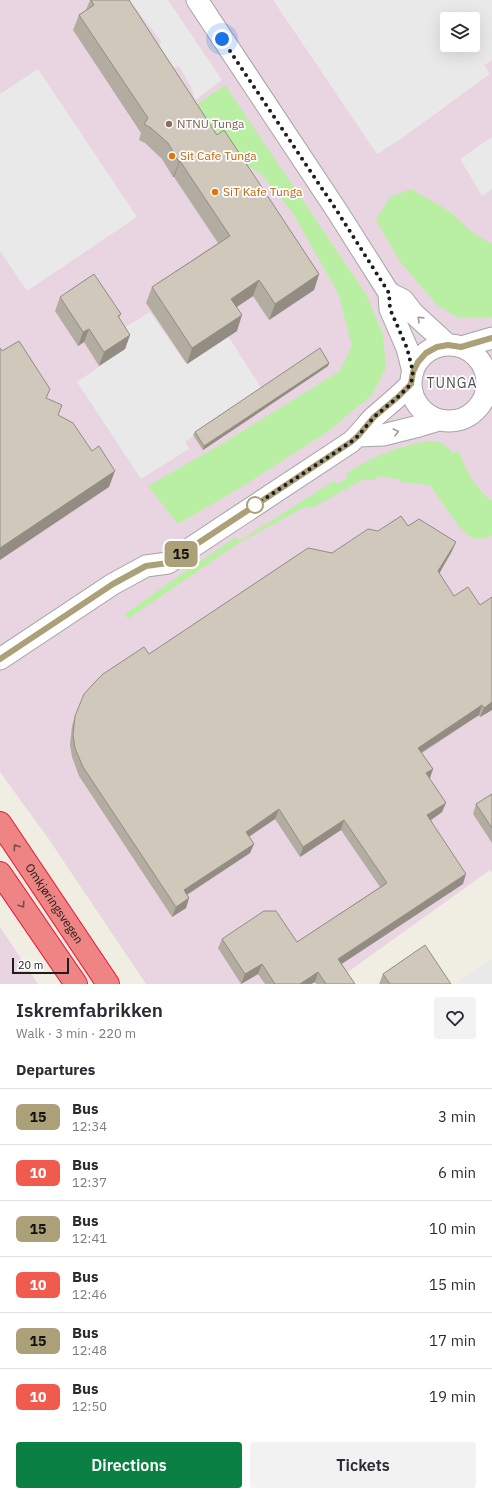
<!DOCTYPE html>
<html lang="en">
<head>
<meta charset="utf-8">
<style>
  :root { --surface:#fff; --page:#f2f2f3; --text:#2b2b33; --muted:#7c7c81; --line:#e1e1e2; --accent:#0b8043 }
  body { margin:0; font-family:"IBM Plex Sans",sans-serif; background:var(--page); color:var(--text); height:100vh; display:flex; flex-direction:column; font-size:15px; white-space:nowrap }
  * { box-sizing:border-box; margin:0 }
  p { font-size:13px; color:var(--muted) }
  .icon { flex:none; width:22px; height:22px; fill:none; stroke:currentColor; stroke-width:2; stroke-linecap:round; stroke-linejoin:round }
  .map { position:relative; height:984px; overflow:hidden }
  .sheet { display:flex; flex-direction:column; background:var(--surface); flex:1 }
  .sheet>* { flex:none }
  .badge { padding:0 8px; border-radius:6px; font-size:14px; line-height:26px }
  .fabs { position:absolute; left:440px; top:12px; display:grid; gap:8px }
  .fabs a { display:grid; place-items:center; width:40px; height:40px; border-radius:4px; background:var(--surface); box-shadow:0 4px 16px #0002; font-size:20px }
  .scale { position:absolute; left:12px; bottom:10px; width:57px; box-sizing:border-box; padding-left:4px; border:2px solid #1d1d1d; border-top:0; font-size:11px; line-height:14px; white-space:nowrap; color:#1d1d1d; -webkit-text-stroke:3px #fff; paint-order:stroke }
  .you { position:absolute; width:20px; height:20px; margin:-10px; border:3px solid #fff; border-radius:50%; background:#1a73e8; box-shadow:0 0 0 6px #1a73e833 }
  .map>.badge { position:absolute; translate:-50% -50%; box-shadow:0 0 0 2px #fff }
  h2 { padding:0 16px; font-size:15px; line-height:36px }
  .round { display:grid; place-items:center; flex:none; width:42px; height:42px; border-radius:4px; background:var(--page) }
  .head { display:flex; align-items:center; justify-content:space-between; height:68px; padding:0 16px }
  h1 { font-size:19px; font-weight:600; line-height:30px }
  .primary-button { display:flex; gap:8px; margin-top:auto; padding:8px 16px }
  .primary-button a { flex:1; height:46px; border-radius:4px; background:var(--accent); color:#fff; font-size:16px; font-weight:600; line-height:46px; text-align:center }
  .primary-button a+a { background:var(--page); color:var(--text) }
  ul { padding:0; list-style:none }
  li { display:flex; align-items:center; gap:12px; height:56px; padding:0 16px; border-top:1px solid var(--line) }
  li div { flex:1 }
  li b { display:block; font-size:15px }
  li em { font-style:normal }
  li .badge { min-width:44px; font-weight:700; text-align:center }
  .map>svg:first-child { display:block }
</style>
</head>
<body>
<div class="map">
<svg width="492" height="984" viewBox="0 0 492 984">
  <rect width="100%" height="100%" fill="#f0eee2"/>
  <path fill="#e9d4e1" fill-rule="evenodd" d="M0 0H492V873L490 870 331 984H146L48 838 0 772ZM447 19H473V45H447Z
    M0 927 38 984H0Z"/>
  <path fill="#b9efa3" d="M225 85 366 294 383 334 386 368 372 395 327 432 240 488 178 524 148 486 223 443 340 371 352 346 338 293 292 212 261 174 232 156 196 105Z
    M411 189 449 211 473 233 492 244V317L459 318 437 305 401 263 376 220 390 197Z
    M430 441C441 441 445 445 453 453L459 451C465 469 476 490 492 501V535C486 539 477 540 471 537 460 532 438 496 430 485L399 482 398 479 377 476 375 480H362L314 507H305L239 543 128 619 125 614 183 573 236 537 239 541 334 481 337 484 348 478 346 474C372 456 399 446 430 441Z"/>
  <path fill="#e9e9e9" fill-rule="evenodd" d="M129 0H168L222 80 195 100 191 87 179 66 168 70 156 54 161 41Z
    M273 0H492V60L484 65 490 74 402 138 377 154ZM447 19H473V45H447Z
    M38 69 137 217 27 291 0 251V94Z
    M492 137V189L482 196 460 159Z
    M150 312 186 364 228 336 262 389 185 442 189 449 141 479 77 382 125 349 116 333Z
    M492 959V984H454Z"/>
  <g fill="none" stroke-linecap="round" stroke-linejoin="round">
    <defs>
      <path id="minor" d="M197 0 337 211 389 293 390 309 407 348 413 372
        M389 293 403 300 413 313 448 345
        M411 383a38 38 0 1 1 76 0a38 38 0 1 1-76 0Z
        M461 347 492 338
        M358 436 383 435 419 426 439 420
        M0 659 113 584 146 566 168 563 351 442C360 434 366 425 374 417 387 406 399 396 411 384"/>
      <g id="highway">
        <path id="s1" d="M0 823 108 984"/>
        <path d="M0 873 76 984"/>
      </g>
    </defs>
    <use href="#minor" stroke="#a4a4a4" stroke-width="23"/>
    <use href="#highway" stroke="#e81433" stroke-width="24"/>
    <use href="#minor" stroke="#fff" stroke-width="21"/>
    <use href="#highway" stroke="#ee8483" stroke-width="22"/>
  </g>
  <path fill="#b3aca1" d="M90 0H129L217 135 319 274 314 290 269 320 253 296 237 307V331L187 364 146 303 152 287 218 243 174 177H173L162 159 145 143 139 140 141 133 73 30 79 15 86 10Z
    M60 297 121 314 119 318 130 335 125 349 99 366 84 342 78 346 55 311Z
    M329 363 328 366 203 450 193 435 195 432Z
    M408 526 452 551 439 573 492 710 480 717 479 715 422 753 433 769 429 779 442 812 431 820 463 884 341 964 355 984H316L315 982 311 984H265L258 974 241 984 218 948 222 939 297 942 380 887 341 830 300 857 275 819 249 837 254 844 250 853 187 895 189 898 186 908 172 917 79 776 72 757 70 745 72 726 75 716 149 654 332 553 378 531Z
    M492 794V843L473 814 476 804Z
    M383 974 451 984H379Z"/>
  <path fill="#928c83" d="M180 161 174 177H173L179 162Z
    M319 274 314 290 269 320 275 304Z
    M259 280 253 296 226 314 231 299Z
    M242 315 237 331 187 364 192 348Z
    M89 329 84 342 78 346 83 332Z
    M130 335 125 349 99 366 104 352Z
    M329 363 328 366 203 450 204 446Z
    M115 471 109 487 0 560V548Z
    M456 542 452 551 435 581 438 571Z
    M492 702V710L480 717 484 708Z
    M482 705 479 715 414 757 418 748Z
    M433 769 430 778 422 783 426 773Z
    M446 803 442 812 424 825 427 815Z
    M279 809 275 819 242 841 246 832Z
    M344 820 341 830 300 857 303 847Z
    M254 844 250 853 180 899 184 890Z
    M466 874 463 884 334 969 338 959Z
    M189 898 186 908 172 917 176 907Z
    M262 964 258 974 241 984 245 974Z
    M318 972 315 982 311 984H300Z"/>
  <path fill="#d0c8bb" stroke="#928c83" d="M91 0H129L217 135 224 130 319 274 275 304 259 280 231 299 242 315 192 348 152 287 230 236 180 161 179 162 168 143 151 128 144 124 148 118 79 15 94 5Z
    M94 274 121 314 118 316 130 335 104 352 89 329 83 332 60 297Z
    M19 341 50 389 46 398 62 405 58 415 73 423 92 451 99 446 115 471 0 548V348L2 351Z
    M320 348 329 363 204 446 195 432Z
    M401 516 408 526 419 519 456 542 438 571 454 596 468 587 480 605 492 597V702L484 708 482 705 418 748 433 769 426 773 446 803 427 815 466 874 338 959 355 984H326L318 972 300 984H275L262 964 245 974 222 939 264 911H276L297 942 387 883 344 820 303 847 279 809 246 832 254 844 184 890 189 898 176 907 83 767 75 748 73 735 75 716 84 694 96 681 103 674 144 647 149 654 308 548 332 553 368 529 378 531Z
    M492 794V828L476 804Z
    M425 945 451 984H390L383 974Z"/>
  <defs><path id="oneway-chevron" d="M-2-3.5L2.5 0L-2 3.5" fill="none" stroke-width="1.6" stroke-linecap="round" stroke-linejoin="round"/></defs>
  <g stroke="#999">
    <use href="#oneway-chevron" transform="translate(420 319) rotate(-136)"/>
    <use href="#oneway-chevron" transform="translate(396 432) rotate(-14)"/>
  </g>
  <g stroke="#7b4b4b">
    <use href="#oneway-chevron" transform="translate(16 847) rotate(-124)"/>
    <use href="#oneway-chevron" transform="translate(22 905) rotate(56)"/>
  </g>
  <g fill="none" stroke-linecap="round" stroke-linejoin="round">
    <defs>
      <path id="line" d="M0 659 113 584 146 566 168 563 351 442 358 436 374 417 398 397 411 384 413 372 418 362 426 353 437 347 448 345 461 347 492 338"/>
    </defs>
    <use href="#line" stroke="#fff" stroke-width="9"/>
    <use href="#line" stroke="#aba077" stroke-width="6"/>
    <path stroke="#1d1d1d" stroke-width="4" stroke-dasharray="0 7.2" d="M222 39 337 211 389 293 390 309 407 348 413 372 411 384 398 397 374 417 358 436 351 442 249 509 255 505"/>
  </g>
  <circle fill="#8d6e63" stroke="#fff" stroke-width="1.5" cx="169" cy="124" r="4"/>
  <g fill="#e8710a" stroke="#fff" stroke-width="1.5">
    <circle cx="172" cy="156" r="4"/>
    <circle cx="215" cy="192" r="4"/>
  </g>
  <circle fill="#fff" stroke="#aba077" stroke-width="2" cx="255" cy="505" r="8"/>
  <g text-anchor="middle" stroke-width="3.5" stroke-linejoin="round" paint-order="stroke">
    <g font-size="12" fill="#785e54" stroke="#fff" text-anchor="start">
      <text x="177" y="128">NTNU Tunga</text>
    </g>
    <g font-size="12" fill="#c56008" stroke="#fff" text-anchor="start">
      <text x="180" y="160">Sit Cafe Tunga</text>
      <text x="223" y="196">SiT Kafe Tunga</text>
    </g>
    <g font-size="12" fill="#1d1d1d" stroke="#fff">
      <text dy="4" stroke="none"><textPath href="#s1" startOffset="97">Omkjøringsvegen</textPath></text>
    </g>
    <g font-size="14" letter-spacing="1" fill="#505050" stroke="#fff">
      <text x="452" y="388">TUNGA</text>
    </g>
  </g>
</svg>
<div class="fabs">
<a><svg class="icon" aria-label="layers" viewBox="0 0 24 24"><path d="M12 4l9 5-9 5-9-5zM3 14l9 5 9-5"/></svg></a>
</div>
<div class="scale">20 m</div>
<div class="you" style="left:222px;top:39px"></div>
<b class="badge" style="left:181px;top:554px;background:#aba077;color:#111">15</b>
</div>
<section class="sheet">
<div class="head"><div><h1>Iskremfabrikken</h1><p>Walk · 3 min · 220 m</p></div><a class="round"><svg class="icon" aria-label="heart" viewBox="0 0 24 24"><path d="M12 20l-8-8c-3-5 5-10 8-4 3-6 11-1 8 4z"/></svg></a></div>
<h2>Departures</h2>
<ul>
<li><span class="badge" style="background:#aba077;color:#111">15</span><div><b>Bus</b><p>12:34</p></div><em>3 min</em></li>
<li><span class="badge" style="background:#f15b4e;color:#fff">10</span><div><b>Bus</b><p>12:37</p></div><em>6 min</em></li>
<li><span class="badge" style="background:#aba077;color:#111">15</span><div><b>Bus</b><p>12:41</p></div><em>10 min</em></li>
<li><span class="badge" style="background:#f15b4e;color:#fff">10</span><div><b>Bus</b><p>12:46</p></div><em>15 min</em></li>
<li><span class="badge" style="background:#aba077;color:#111">15</span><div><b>Bus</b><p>12:48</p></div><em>17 min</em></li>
<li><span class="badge" style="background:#f15b4e;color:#fff">10</span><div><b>Bus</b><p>12:50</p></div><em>19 min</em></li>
</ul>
<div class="primary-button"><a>Directions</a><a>Tickets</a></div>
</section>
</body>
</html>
